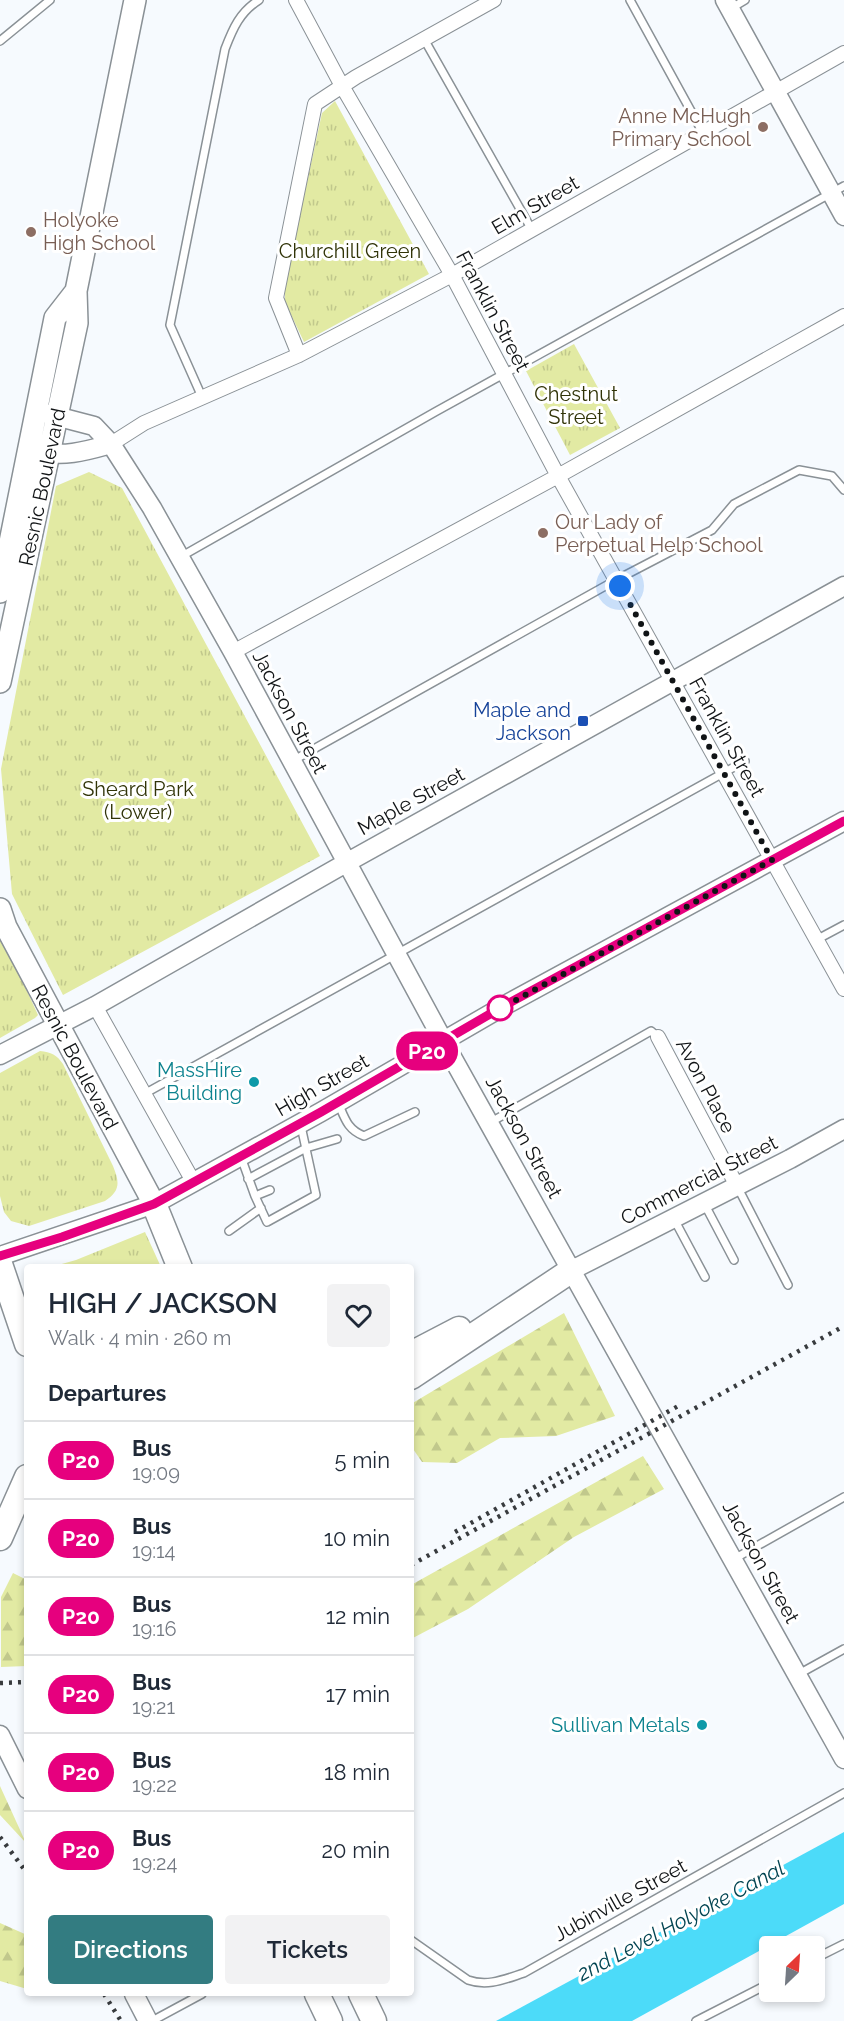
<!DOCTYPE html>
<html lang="en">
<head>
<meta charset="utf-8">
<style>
  :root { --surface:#fff; --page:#f2f2f3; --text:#1f2937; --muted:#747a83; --line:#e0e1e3; --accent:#337c81 }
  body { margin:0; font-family:Raleway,sans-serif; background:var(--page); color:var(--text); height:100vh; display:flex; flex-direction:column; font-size:22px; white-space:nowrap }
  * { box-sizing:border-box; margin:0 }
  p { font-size:20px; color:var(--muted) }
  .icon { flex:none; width:33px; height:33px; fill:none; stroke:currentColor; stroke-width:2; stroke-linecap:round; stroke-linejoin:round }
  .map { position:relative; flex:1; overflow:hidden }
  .details { position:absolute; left:24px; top:1264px; width:390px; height:732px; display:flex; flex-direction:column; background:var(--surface); border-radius:6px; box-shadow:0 3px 9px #0003 }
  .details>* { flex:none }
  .badge { padding:0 12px; border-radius:20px; font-size:21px; line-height:39px }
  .needle { width:39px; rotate:25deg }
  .fabs { position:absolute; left:759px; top:1936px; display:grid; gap:12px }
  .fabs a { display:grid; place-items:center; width:66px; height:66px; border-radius:6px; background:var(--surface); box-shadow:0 3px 9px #0003; font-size:30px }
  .you { position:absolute; width:30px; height:30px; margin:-15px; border:4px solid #fff; border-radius:50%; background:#1a73e8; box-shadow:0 0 0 9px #1a73e833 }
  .map>.badge { position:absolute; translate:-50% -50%; box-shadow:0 0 0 3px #fff }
  h2 { padding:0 24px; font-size:22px; line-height:54px }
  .round { display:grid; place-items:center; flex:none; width:63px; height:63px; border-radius:6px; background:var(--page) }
  .summary { display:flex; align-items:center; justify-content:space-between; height:102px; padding:0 24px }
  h1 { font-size:28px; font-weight:600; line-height:45px }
  .action { display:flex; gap:12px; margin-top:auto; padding:12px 24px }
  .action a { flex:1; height:69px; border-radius:6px; background:var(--accent); color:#fff; font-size:24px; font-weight:600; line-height:69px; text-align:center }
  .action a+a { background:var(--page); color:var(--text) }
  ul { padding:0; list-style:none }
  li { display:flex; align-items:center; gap:18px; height:78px; padding:0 24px; border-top:2px solid var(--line) }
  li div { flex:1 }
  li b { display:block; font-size:22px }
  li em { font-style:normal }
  li .badge { min-width:66px; font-weight:700; text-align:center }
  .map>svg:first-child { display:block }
</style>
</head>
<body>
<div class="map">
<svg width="844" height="2021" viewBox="0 0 844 2021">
  <defs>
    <pattern id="grass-tufts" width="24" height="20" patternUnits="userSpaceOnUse" patternTransform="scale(1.5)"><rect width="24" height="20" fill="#e2eaa3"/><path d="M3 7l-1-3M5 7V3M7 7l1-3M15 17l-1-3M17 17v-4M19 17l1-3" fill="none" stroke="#c1c88c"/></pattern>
    <pattern id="forest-firs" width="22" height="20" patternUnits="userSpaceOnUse" patternTransform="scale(1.5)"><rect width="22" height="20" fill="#e2eaa3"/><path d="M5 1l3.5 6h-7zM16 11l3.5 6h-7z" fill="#c1c88c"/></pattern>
  </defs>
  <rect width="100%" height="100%" fill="#f6fafe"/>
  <path fill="url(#grass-tufts)" d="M335 101 429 274 304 342 285 302V284L322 113Z
    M574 344 620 428 570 455 526 371Z
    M89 472 122 488 320 856 63 995 12 894 1 769 56 486Z
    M0 932 38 1015 35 1018 0 1038Z
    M40 1051C51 1052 57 1055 63 1064L113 1166C120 1183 120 1191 105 1201L29 1226 11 1221 4 1212 0 1196V1073Z
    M145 1232 161 1267H51L76 1260Z"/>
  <path fill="url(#forest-firs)" d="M564 1313 615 1416 556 1436 500 1438 457 1463 422 1462 411 1446V1404Z
    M643 1456 664 1489 574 1537 468 1609 411 1639V1585Z
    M13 1573 27 1580V1666L1 1667V1597Z
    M0 1786 26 1843 0 1815Z
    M0 1923 27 1935V1989L0 1981Z"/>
  <path fill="#4cdbf9" d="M844 1832V1904L632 2021H496Z"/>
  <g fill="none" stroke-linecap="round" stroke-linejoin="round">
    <defs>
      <path id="lane" d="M630 0 703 133
        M730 9 745 0
        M424 39 532 230
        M0 41 50 0
        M202 397 170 325 225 49C233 28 240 12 259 0
        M182 556 435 412 844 186
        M294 760 616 580 712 530 734 504 799 470 832 476 844 490
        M816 940 844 925
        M144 1094 745 761
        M339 1105C345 1119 348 1130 364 1136L415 1112
        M491 1122 651 1031 658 1037
        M241 1157 255 1196 267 1222 316 1195 301 1126
        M248 1179 306 1148 337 1139
        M738 1188 788 1285
        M255 1196 270 1190
        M705 1205 734 1260
        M674 1219 705 1277
        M229 1231 261 1208
        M734 1559 844 1497
        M797 1675 844 1649
        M411 1940 468 1980C488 1987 505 1979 524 1973L844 1793
        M814 1959 844 1944
        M152 2021 202 1994
        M696 2021 770 1983"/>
      <path id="street" d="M296 0 342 86 452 275 558 476 844 989
        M299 355 276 298 315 104 356 77 494 0
        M111 444 144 423 299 355 452 275 844 53
        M233 652 558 476 844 316
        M95 1006 194 1183
        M658 1037 737 1186"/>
      <path id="secondary" d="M725 0 844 216
        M44 413 94 426 111 444 152 508 233 652 452 1057 844 1759
        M37 451C63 458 86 451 111 444
        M0 1055 95 1006 346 863 844 586
        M0 1256 154 1204 321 1112 509 1003 844 821
        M572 1270 790 1159 844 1129
        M0 1735 27 1789
        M134 1994 148 2021"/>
      <path id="primary" d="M0 592 55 318 76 291
        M0 682 77 323 76 291 135 0
        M0 909 6 927 154 1204"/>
      <path id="highway" d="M154 1204 180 1268
        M0 1264 27 1344
        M411 1354 459 1329
        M411 1377 572 1270
        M0 1538 27 1477
        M317 1994 330 2021
        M361 1994 374 2021"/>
    </defs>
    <use href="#lane" stroke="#8a9196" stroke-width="10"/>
    <use href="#street" stroke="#8a9196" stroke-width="16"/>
    <use href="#secondary" stroke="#8a9196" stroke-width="21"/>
    <use href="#primary" stroke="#8a9196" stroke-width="24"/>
    <use href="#highway" stroke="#8a9196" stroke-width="27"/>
    <use href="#lane" stroke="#fff" stroke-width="7"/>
    <use href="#street" stroke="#fff" stroke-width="14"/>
    <use href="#secondary" stroke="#fff" stroke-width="18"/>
    <use href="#primary" stroke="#fff" stroke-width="21"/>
    <use href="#highway" stroke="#fff" stroke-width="24"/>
    <path stroke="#383b3e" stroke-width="4.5" stroke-dasharray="3 6" stroke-linecap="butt" d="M455 1532 680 1405
      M411 1565 844 1326
      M0 1683 27 1682
      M0 1837 27 1873
      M104 1994 121 2021"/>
  </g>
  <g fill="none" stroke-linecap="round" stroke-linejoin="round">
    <defs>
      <path id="line" d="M0 1256 62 1237 154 1204 321 1112 509 1003 844 821"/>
    </defs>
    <use href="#line" stroke="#fff" stroke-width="14"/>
    <use href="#line" stroke="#e6007e" stroke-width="9"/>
    <path stroke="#111416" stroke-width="6" stroke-dasharray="0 10.8" d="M500 1008 494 1012 772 860 620 586"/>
  </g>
  <g fill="#8d6e63" stroke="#fff" stroke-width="2">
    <circle cx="763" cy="127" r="6"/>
    <circle cx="31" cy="232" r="6"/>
    <circle cx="543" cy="533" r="6"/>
  </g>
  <rect fill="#1a4fb4" stroke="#fff" stroke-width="2" x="577" y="715" width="12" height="12" rx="3"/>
  <circle fill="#fff" stroke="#e6007e" stroke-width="3" cx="500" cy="1008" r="12"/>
  <g fill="#0f9aa8" stroke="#fff" stroke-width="2">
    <circle cx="254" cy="1082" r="6"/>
    <circle cx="702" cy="1725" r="6"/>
  </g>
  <g text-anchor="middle" stroke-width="6" stroke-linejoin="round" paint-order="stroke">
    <g font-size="20" fill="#785e54" stroke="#fff" text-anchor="start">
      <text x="751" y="123" text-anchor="end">Anne McHugh<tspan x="751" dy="23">Primary School</tspan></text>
      <text x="43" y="227">Holyoke<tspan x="43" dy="23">High School</tspan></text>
      <text x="555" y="529">Our Lady of<tspan x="555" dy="23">Perpetual Help School</tspan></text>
    </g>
    <g font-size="20" fill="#111416" stroke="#fff">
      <text transform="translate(535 205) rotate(-30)" y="7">Elm Street</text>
      <text transform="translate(493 311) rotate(62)" y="7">Franklin Street</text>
      <text transform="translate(42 487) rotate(-78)" y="7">Resnic Boulevard</text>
      <text transform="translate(290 712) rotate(62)" y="7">Jackson Street</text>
      <text transform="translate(727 737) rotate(61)" y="7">Franklin Street</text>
      <text transform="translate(411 801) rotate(-29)" y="7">Maple Street</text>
      <text transform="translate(75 1057) rotate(62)" y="7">Resnic Boulevard</text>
      <text transform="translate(322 1085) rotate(-30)" y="7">High Street</text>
      <text transform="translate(706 1086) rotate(62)" y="7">Avon Place</text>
      <text transform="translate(524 1137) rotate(61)" y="7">Jackson Street</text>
      <text transform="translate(699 1180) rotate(-27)" y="7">Commercial Street</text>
      <text transform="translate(761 1562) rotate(61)" y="7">Jackson Street</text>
      <text transform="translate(620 1900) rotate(-29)" y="7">Jubinville Street</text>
    </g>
    <g font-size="20" fill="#313408" stroke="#fff">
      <text x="350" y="258">Churchill Green</text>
      <text x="576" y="401">Chestnut<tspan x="576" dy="23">Street</tspan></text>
      <text x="138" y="796">Sheard Park<tspan x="138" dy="23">(Lower)</tspan></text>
    </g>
    <g font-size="20" fill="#164399" stroke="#fff" text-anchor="end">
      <text x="571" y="717">Maple and<tspan x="571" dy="23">Jackson</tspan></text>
    </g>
    <g font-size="20" fill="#0d838f" stroke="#fff" text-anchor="end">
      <text x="242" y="1077">MassHire<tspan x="242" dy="23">Building</tspan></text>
      <text x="690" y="1732">Sullivan Metals</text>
    </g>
    <g font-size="21" font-style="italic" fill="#034552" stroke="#fff">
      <text transform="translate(681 1921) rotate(-28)" y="7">2nd Level Holyoke Canal</text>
    </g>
  </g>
</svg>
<div class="fabs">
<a><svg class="needle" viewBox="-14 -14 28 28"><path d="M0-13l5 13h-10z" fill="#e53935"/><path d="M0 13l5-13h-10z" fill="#747a83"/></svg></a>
</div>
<div class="you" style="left:620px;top:586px"></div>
<b class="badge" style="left:427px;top:1051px;background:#e6007e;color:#fff">P20</b>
<section class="details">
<div class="summary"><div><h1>HIGH / JACKSON</h1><p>Walk · 4 min · 260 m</p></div><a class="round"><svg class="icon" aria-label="heart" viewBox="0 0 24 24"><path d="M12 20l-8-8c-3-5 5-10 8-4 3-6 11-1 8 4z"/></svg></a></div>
<h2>Departures</h2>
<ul>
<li><span class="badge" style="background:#e6007e;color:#fff">P20</span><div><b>Bus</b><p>19:09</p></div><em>5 min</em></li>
<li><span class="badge" style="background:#e6007e;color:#fff">P20</span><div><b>Bus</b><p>19:14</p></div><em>10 min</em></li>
<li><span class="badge" style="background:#e6007e;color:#fff">P20</span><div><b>Bus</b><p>19:16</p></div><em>12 min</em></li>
<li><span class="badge" style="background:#e6007e;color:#fff">P20</span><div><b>Bus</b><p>19:21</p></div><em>17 min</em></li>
<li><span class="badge" style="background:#e6007e;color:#fff">P20</span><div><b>Bus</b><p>19:22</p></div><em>18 min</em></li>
<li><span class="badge" style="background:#e6007e;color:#fff">P20</span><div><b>Bus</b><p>19:24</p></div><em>20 min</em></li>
</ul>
<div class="action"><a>Directions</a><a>Tickets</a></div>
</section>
</div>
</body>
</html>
